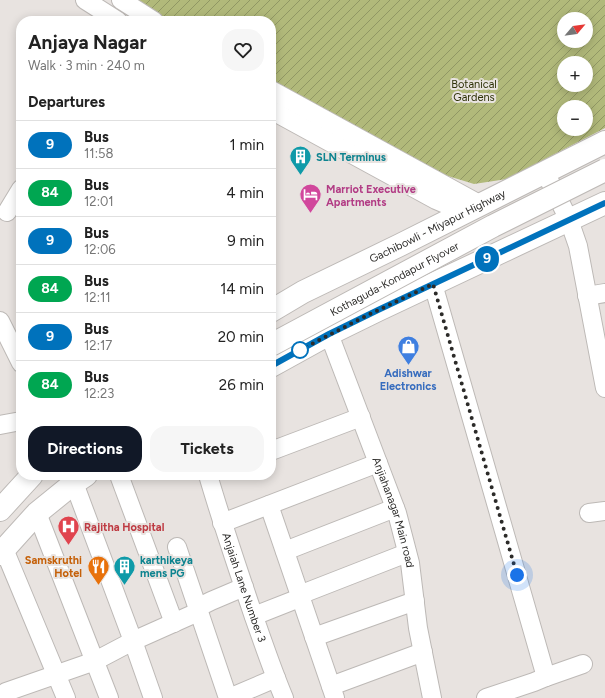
<!DOCTYPE html>
<html lang="en">
<head>
<meta charset="utf-8">
<style>
  :root { --surface:#fff; --page:#f6f6f6; --text:#222; --muted:#767676; --line:#e0e0e0; --accent:#111827 }
  body { margin:0; font-family:Figtree,sans-serif; background:var(--page); color:var(--text); height:100vh; display:flex; flex-direction:column; font-size:15px; white-space:nowrap }
  * { box-sizing:border-box; margin:0 }
  p { font-size:13px; color:var(--muted) }
  .icon { flex:none; width:22px; height:22px; fill:none; stroke:currentColor; stroke-width:2; stroke-linecap:round; stroke-linejoin:round }
  .map { position:relative; flex:1; overflow:hidden }
  .sheet { position:absolute; left:16px; top:16px; width:260px; height:464px; display:flex; flex-direction:column; background:var(--surface); border-radius:16px; box-shadow:0 2px 10px #0003 }
  .sheet>* { flex:none }
  .badge { padding:0 8px; border-radius:13px; font-size:14px; line-height:26px }
  .needle { width:26px; rotate:61deg }
  .tools { position:absolute; left:557px; top:12px; display:grid; gap:8px }
  .tools a { display:grid; place-items:center; width:36px; height:36px; border-radius:50%; background:var(--surface); box-shadow:0 2px 10px #0003; font-size:20px }
  .you { position:absolute; width:20px; height:20px; margin:-10px; border:3px solid #fff; border-radius:50%; background:#1a73e8; box-shadow:0 0 0 6px #1a73e833 }
  .map>.badge { position:absolute; translate:-50% -50%; box-shadow:0 0 0 2px #fff }
  h2 { padding:0 12px; font-size:15px; line-height:36px }
  .round { display:grid; place-items:center; flex:none; width:42px; height:42px; border-radius:16px; background:var(--page) }
  .overview { display:flex; align-items:center; justify-content:space-between; height:68px; padding:0 12px }
  h1 { font-size:19px; font-weight:700; line-height:30px }
  .primary-button { display:flex; gap:8px; margin-top:auto; padding:8px 12px }
  .primary-button a { flex:1; height:46px; border-radius:16px; background:var(--accent); color:#fff; font-size:16px; font-weight:700; line-height:46px; text-align:center }
  .primary-button a+a { background:var(--page); color:var(--text) }
  ul { padding:0; list-style:none }
  li { display:flex; align-items:center; gap:12px; height:48px; padding:0 12px; border-top:1px solid var(--line) }
  li div { flex:1 }
  li b { display:block; font-size:15px }
  li em { font-style:normal }
  li .badge { min-width:44px; font-weight:700; text-align:center }
  .map>svg:first-child { display:block }
</style>
</head>
<body>
<div class="map">
<svg width="605" height="698" viewBox="0 0 605 698">
  <defs>
    <pattern id="garden-furrows" width="10" height="10" patternUnits="userSpaceOnUse"><rect width="10" height="10" fill="#b1b97a"/><path d="M-1 1l2-2M0 10L10 0M9 11l2-2" fill="none" stroke="#909764"/></pattern>
  </defs>
  <rect width="100%" height="100%" fill="#e8e3e0"/>
  <path fill="url(#garden-furrows)" fill-rule="evenodd" d="M134 0H605V128L507 179 474 184 435 172 271 82V21H167ZM564 19H586V41H564ZM564 63H586V85H564ZM564 107H586V129H564Z"/>
  <g fill="none" stroke-linecap="round" stroke-linejoin="round">
    <defs>
      <g id="minor">
        <path d="M85 0 118 21"/>
        <path d="M121 0 154 21"/>
        <path d="M271 90 479 204"/>
        <path d="M271 110 436 200 464 212"/>
        <path d="M545 172 569 220 578 246 605 388"/>
        <path d="M7 212 21 189"/>
        <path d="M433 284 546 677"/>
        <path d="M587 296 605 293"/>
        <path d="M0 321 21 363"/>
        <path id="s1" d="M329 334 397 513 410 563 418 628 432 698"/>
        <path d="M0 425 21 421"/>
        <path d="M271 451 361 417"/>
        <path d="M119 475 174 623"/>
        <path id="s2" d="M208 475C222 523 238 570 254 617 264 645 273 672 284 698"/>
        <path d="M74 483 133 641 153 698"/>
        <path d="M269 505 335 698"/>
        <path d="M37 513 109 698"/>
        <path d="M589 513 605 511"/>
        <path d="M222 523 378 463"/>
        <path d="M177 547 228 698"/>
        <path d="M4 549 66 698"/>
        <path d="M285 551 395 508"/>
        <path d="M197 608 211 601 244 587"/>
        <path d="M254 616 297 599 307 592 407 553"/>
        <path d="M314 637 415 601"/>
        <path d="M331 686 423 652"/>
        <path d="M6 692 95 661 133 641 198 612"/>
        <path d="M229 698 276 678"/>
        <path d="M486 698 534 682 546 677 583 664"/>
      </g>
      <g id="major">
        <path id="s3" d="M271 311 303 292 400 245 605 142"/>
        <path d="M271 366 329 334 378 310 605 203"/>
        <path d="M0 510 32 475"/>
        <path d="M0 554 37 513 74 483 86 475"/>
      </g>
    </defs>
    <use href="#minor" stroke="#bdb9b6" stroke-width="20"/>
    <use href="#major" stroke="#bdb9b6" stroke-width="24"/>
    <use href="#minor" stroke="#fff" stroke-width="18"/>
    <use href="#major" stroke="#fff" stroke-width="22"/>
    <defs>
      <g id="major-bridge">
        <path id="s4" d="M271 345 493 226 605 170"/>
      </g>
    </defs>
    <use href="#major-bridge" stroke="#bdb9b6" stroke-width="24" stroke-linecap="butt"/>
    <use href="#major-bridge" stroke="#fff" stroke-width="22"/>
  </g>
  <g fill="none" stroke-linecap="round" stroke-linejoin="round">
    <defs>
      <path id="line" d="M271 366 329 334 378 310 605 203"/>
    </defs>
    <use href="#line" stroke="#fff" stroke-width="9"/>
    <use href="#line" stroke="#0072bc" stroke-width="6"/>
    <path stroke="#2c2b29" stroke-width="4" stroke-dasharray="0 7.2" d="M300 350 366 316 433 284 517 575"/>
  </g>
  <defs>
    <symbol id="building-pin" viewBox="-11 -11 22 30"><path d="M0 17L-7.5 6A9.5 9.5 0 1 1 7.5 6Z" fill="#0f9aa8" stroke="#e8e3e0"/><path d="M-4-6H4V6H1V3H-1V6H-4ZM-2.5-4.3h1.7v1.8h-1.7ZM.8-4.3h1.7v1.8H.8ZM-2.5-1h1.7V.8h-1.7ZM.8-1h1.7V.8H.8Z" fill="#fff"/></symbol>
    <symbol id="hotel-pin" viewBox="-11 -11 22 30"><path d="M0 17L-7.5 6A9.5 9.5 0 1 1 7.5 6Z" fill="#d1479c" stroke="#e8e3e0"/><path d="M-6-4.5h1.5V1H6V5H4.5V3h-9V5H-6ZM-4 0a1.8 1.8 0 1 1 3.6 0ZM.5 0V-2.5h3Q6-2.5 6 0Z" fill="#fff"/></symbol>
    <symbol id="shop-pin" viewBox="-11 -11 22 30"><path d="M0 17L-7.5 6A9.5 9.5 0 1 1 7.5 6Z" fill="#3f7fe0" stroke="#e8e3e0"/><path d="M-5-2.5h2.3a2.7 3.5 0 0 1 5.4 0H5L5.5 6h-11ZM-1.5-2.5h3a1.5 2.3 0 0 0-3 0Z" fill="#fff"/></symbol>
    <symbol id="hospital-pin" viewBox="-11 -11 22 30"><path d="M0 17L-7.5 6A9.5 9.5 0 1 1 7.5 6Z" fill="#e0444e" stroke="#e8e3e0"/><path d="M-5-5h3v3.5h4V-5h3V5h-3V1.5h-4V5h-3Z" fill="#fff"/></symbol>
    <symbol id="restaurant-pin" viewBox="-11 -11 22 30"><path d="M0 17L-7.5 6A9.5 9.5 0 1 1 7.5 6Z" fill="#e8710a" stroke="#e8e3e0"/><path d="M-5-6h1v4h1v-4h1v4h1v-4h1v5L-1.5 .5V6h-2V.5L-5-1ZM5-6V6H3V1.5H1.5Q1.5-4 5-6Z" fill="#fff"/></symbol>
  </defs>
  <g fill-rule="evenodd">
    <use href="#building-pin" x="288" y="144" width="25" height="34"/>
    <use href="#hotel-pin" x="298" y="182" width="25" height="34"/>
    <use href="#shop-pin" x="396" y="334" width="25" height="34"/>
    <use href="#hospital-pin" x="56" y="514" width="25" height="34"/>
    <use href="#restaurant-pin" x="86" y="554" width="25" height="34"/>
    <use href="#building-pin" x="112" y="554" width="25" height="34"/>
  </g>
  <circle fill="#fff" stroke="#0072bc" stroke-width="2" cx="300" cy="350" r="8"/>
  <g text-anchor="middle" stroke-width="4" stroke-linejoin="round" paint-order="stroke">
    <g font-size="11" fill="#2e3208" stroke="#e8e3e0">
      <text x="474" y="88">Botanical<tspan x="474" dy="13">Gardens</tspan></text>
    </g>
    <g font-size="11" font-weight="bold" fill="#0d838f" stroke="#e8e3e0" text-anchor="start">
      <text x="316" y="161">SLN Terminus</text>
      <text x="140" y="564">karthikeya<tspan x="140" dy="13">mens PG</tspan></text>
    </g>
    <g font-size="11" font-weight="bold" fill="#b23c85" stroke="#e8e3e0" text-anchor="start">
      <text x="326" y="193">Marriot Executive<tspan x="326" dy="13">Apartments</tspan></text>
    </g>
    <g font-size="11" fill="#2c2b29" stroke="#e8e3e0">
      <text dy="4" stroke="none"><textPath href="#s3" startOffset="187">Gachibowli - Miyapur Highway</textPath></text>
      <text dy="4" stroke="none"><textPath href="#s4" startOffset="140">Kothaguda-Kondapur Flyover</textPath></text>
      <text dy="4" stroke="none"><textPath href="#s1" startOffset="190">Anjiahanagar Main road</textPath></text>
      <text dy="4" stroke="none"><textPath href="#s2" startOffset="118">Anjaiah Lane Number 3</textPath></text>
    </g>
    <g font-size="11" font-weight="bold" fill="#366cbe" stroke="#e8e3e0">
      <text x="408" y="377">Adishwar<tspan x="408" dy="13">Electronics</tspan></text>
    </g>
    <g font-size="11" font-weight="bold" fill="#be3a42" stroke="#e8e3e0" text-anchor="start">
      <text x="84" y="531">Rajitha Hospital</text>
    </g>
    <g font-size="11" font-weight="bold" fill="#c56008" stroke="#e8e3e0" text-anchor="end">
      <text x="82" y="564">Samskruthi<tspan x="82" dy="13">Hotel</tspan></text>
    </g>
  </g>
</svg>
<div class="tools">
<a><svg class="needle" viewBox="-14 -14 28 28"><path d="M0-13l5 13h-10z" fill="#e53935"/><path d="M0 13l5-13h-10z" fill="#767676"/></svg></a>
<a>+</a>
<a>−</a>
</div>
<div class="you" style="left:517px;top:575px"></div>
<b class="badge" style="left:487px;top:259px;background:#0072bc;color:#fff">9</b>
<section class="sheet">
<div class="overview"><div><h1>Anjaya Nagar</h1><p>Walk · 3 min · 240 m</p></div><a class="round"><svg class="icon" aria-label="heart" viewBox="0 0 24 24"><path d="M12 20l-8-8c-3-5 5-10 8-4 3-6 11-1 8 4z"/></svg></a></div>
<h2>Departures</h2>
<ul>
<li><span class="badge" style="background:#0072bc;color:#fff">9</span><div><b>Bus</b><p>11:58</p></div><em>1 min</em></li>
<li><span class="badge" style="background:#00a651;color:#fff">84</span><div><b>Bus</b><p>12:01</p></div><em>4 min</em></li>
<li><span class="badge" style="background:#0072bc;color:#fff">9</span><div><b>Bus</b><p>12:06</p></div><em>9 min</em></li>
<li><span class="badge" style="background:#00a651;color:#fff">84</span><div><b>Bus</b><p>12:11</p></div><em>14 min</em></li>
<li><span class="badge" style="background:#0072bc;color:#fff">9</span><div><b>Bus</b><p>12:17</p></div><em>20 min</em></li>
<li><span class="badge" style="background:#00a651;color:#fff">84</span><div><b>Bus</b><p>12:23</p></div><em>26 min</em></li>
</ul>
<div class="primary-button"><a>Directions</a><a>Tickets</a></div>
</section>
</div>
</body>
</html>
